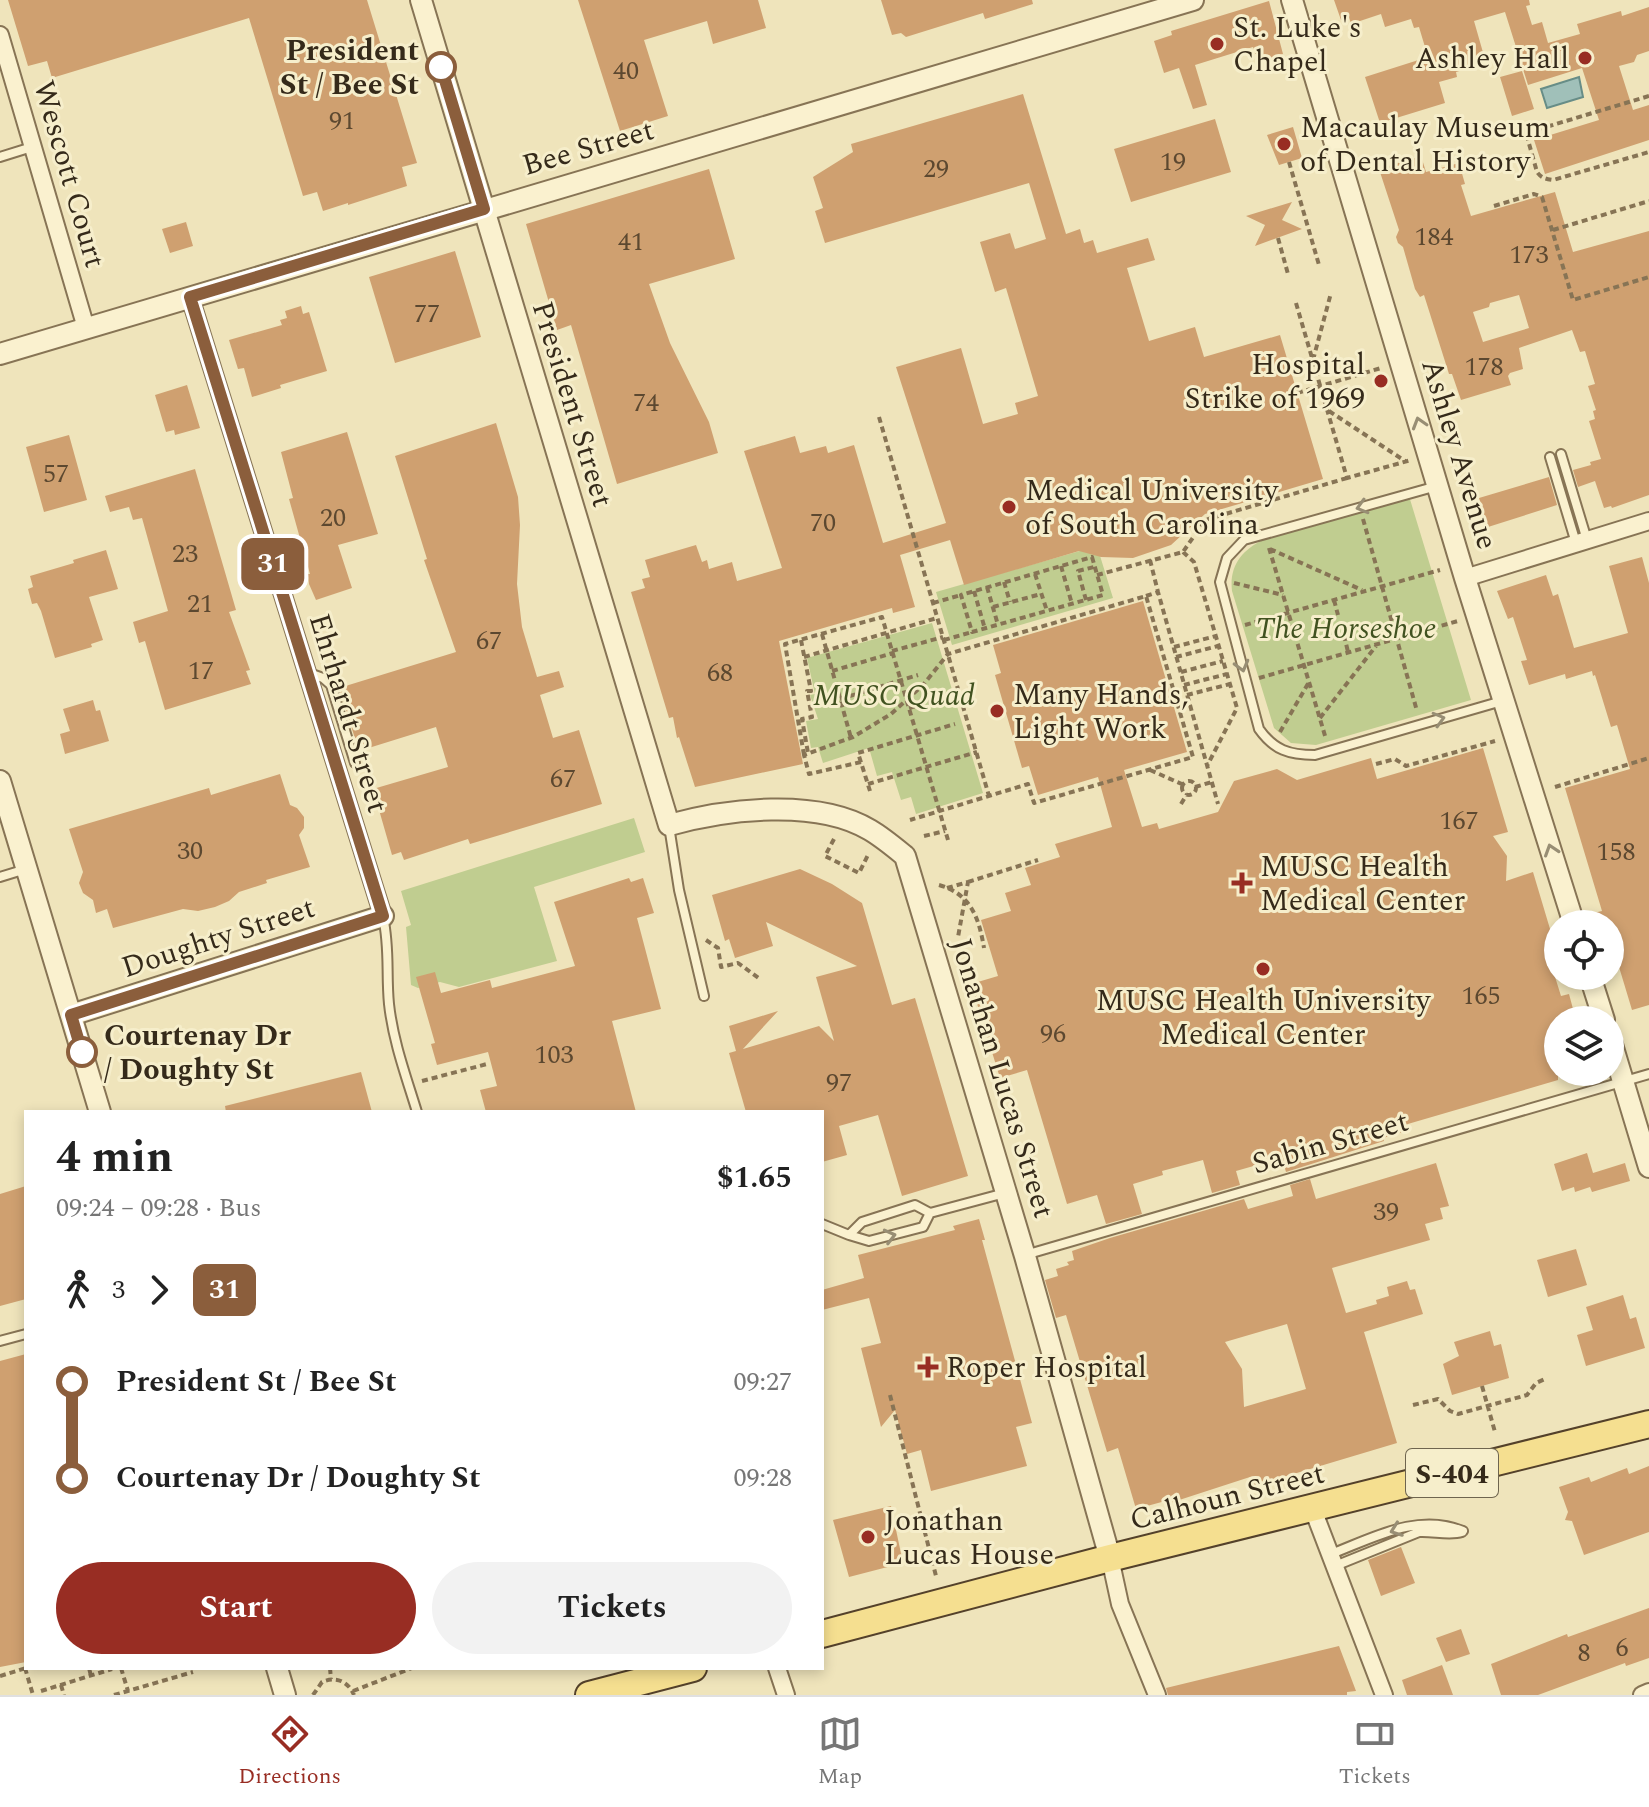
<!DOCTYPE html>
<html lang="en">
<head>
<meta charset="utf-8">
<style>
  :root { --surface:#fff; --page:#f2f2f2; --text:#222; --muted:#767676; --line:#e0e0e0; --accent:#982d23 }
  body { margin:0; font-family:Spectral,serif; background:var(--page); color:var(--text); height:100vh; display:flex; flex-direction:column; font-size:30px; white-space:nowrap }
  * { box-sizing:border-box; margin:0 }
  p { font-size:26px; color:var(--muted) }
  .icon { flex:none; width:44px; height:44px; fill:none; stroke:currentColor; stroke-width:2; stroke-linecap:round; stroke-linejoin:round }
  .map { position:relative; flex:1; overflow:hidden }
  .side { position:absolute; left:24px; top:1110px; width:800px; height:560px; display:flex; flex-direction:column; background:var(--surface); border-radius:0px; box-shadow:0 4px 12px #0003 }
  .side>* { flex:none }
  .badge { padding:0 16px; border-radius:12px; font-size:28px; line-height:52px }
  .buttons { position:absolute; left:1544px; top:910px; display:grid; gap:16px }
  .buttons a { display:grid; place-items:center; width:80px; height:80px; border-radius:50%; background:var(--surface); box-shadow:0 4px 12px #0003; font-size:40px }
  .map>.badge { position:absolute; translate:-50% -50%; box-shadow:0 0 0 4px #fff }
  .legs { display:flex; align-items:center; gap:12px; height:88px; padding:0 32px; font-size:26px }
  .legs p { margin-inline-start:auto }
  .head { display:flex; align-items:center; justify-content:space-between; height:136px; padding:0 32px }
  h1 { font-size:44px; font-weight:700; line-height:60px }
  .action { display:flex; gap:16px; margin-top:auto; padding:16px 32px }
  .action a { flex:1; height:92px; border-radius:48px; background:var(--accent); color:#fff; font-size:32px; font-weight:700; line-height:92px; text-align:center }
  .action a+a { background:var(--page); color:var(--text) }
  ul { padding:0 32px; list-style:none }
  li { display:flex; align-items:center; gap:28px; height:96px; font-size:30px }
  li i { display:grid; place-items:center; width:12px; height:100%; margin:0 10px; background:currentColor }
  li i::after { content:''; width:20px; height:20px; margin:-10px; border:6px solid; border-radius:50%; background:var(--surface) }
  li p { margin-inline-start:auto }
  li:first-child i { background:linear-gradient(#0000 50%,currentColor 0) }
  li:last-child i { background:linear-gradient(currentColor 50%,#0000 0) }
  .tabs { display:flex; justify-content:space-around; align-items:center; height:112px; border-top:2px solid var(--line); background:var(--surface); font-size:22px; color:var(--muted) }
  .tabs a { display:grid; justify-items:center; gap:4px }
  .tabs .selected { color:var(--accent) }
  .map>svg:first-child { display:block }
</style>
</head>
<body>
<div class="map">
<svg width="1649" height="1695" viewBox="0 0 1649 1695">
  <rect width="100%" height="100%" fill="#efe4bb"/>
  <path fill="#c0cd90" d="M1409 496 1471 700 1316 745 1291 743 1274 728 1232 591C1229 566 1242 550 1263 540Z
    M1097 546 1113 598 952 645 936 592Z
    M932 623 983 793 916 814 911 797 901 800 892 772 877 776 869 748 823 763 818 747 811 748 806 721 818 719 810 695 815 694 807 658Z
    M634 818 645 852 534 887 557 961 459 987 440 982 418 988 411 985 406 927 411 925 401 891Z"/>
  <path fill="#a0c0b9" stroke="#678d87" stroke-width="2" d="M1579 77 1583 97 1547 108 1541 89Z"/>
  <path fill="#cfa070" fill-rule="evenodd" d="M8 0H367L417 163 402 167 407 186 348 205V203L323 211 317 192 303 196 249 18 52 78 47 61 28 66Z
    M578 0H758L766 28 713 44 707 21 644 40 668 116 620 131Z
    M881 0H1032L1033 4 985 19 983 13 906 37 901 33 892 35Z
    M1334 0H1529L1530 5 1526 6 1532 25 1542 22 1548 43 1580 34 1577 24 1621 11 1622 16 1649 7V51L1637 55 1634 62 1619 66 1633 110 1649 105V140L1545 174 1534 140 1599 120 1582 68 1528 85 1505 12 1474 21 1486 63 1456 72 1457 77 1439 82 1445 103 1380 123 1365 77 1428 57 1419 27 1414 28 1411 19 1385 27 1381 14 1351 24 1349 17 1341 20Z
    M1269 1 1283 54 1258 62 1253 47 1195 65 1207 105 1193 109 1179 68 1164 73 1154 41 1172 35 1171 31Z
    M1522 71 1534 109 1512 116 1500 77Z
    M1023 94 1066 234 1080 229 1084 243 1093 240 1097 253 1148 238 1155 260 1127 268 1149 341 1195 327 1204 357 1280 335 1323 479 1205 514 1171 545 1133 558 1101 557 1079 551 964 585 950 540 900 555 915 607 893 613 892 608 779 641 803 764 695 787 679 737 677 738 673 717 669 718 631 592 645 588 642 579 650 577 645 560 696 545 702 562 707 560 709 569 732 562 737 581 782 568 744 451 795 436 800 453 826 446 828 453 854 445 883 543 946 523 896 367 961 348 983 424 1018 414 1015 403 1038 396 1006 288 995 292 980 242 1010 233 1015 249 1046 239 1029 183 825 243 815 211 823 208 813 177 853 152 851 144Z
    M1215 119 1231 172 1131 202 1114 149Z
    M1293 127 1302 158 1279 165 1267 135Z
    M1421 156 1426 172 1459 163 1465 184 1461 185 1471 216 1555 192 1573 252 1649 231V495L1612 508 1611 506 1604 508 1595 481 1578 487 1573 470 1591 465 1590 462 1601 459 1589 421 1595 419 1593 411 1596 410 1588 386 1595 384 1585 351 1580 352 1572 330 1519 348 1523 369 1510 373 1508 376 1511 385 1461 400 1452 374H1449L1424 295 1420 297 1415 289 1403 247 1398 243 1396 237 1399 230 1379 169ZM1519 295 1529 328 1483 342 1473 312 1489 307 1490 303Z
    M709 169 735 259 649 284 670 343 709 422 718 453 617 484 571 325 557 330 526 224Z
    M1292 202 1282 220 1302 229 1255 246 1265 225 1246 216Z
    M186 222 193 246 170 253 162 229Z
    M455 251 481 337 395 363 369 277Z
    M301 306 303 314 309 312 327 371 280 385 281 388 252 397 244 368 238 369 229 340 282 325 280 320 287 318 285 311Z
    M187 385 200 428 175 435 174 430 166 432 155 395Z
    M496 423 518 497 520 525 517 584 522 627 537 677 559 671 564 687 540 695 553 738 579 730 602 804 470 844 468 839 404 860 401 852 392 855 373 789 448 767 436 727 359 751 339 688 456 652 424 560 427 559 395 456Z
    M347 432 378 534 338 545 352 588 316 600 309 584 308 574H310L289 499 293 498 281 452Z
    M69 435 87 500 44 512 26 447Z
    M195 469 236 610 229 612 250 670 246 671 251 684 165 710 145 641 139 643 133 622 168 611 142 518 133 520 129 507 110 512 105 496Z
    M1549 477 1557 505 1488 527 1479 498Z
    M106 550 118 589 89 597 103 640 91 644 92 647 55 658 41 611 37 603 32 604 28 589 33 587 30 576 74 563 73 560Z
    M1642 557 1649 583V1005L1632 1010 1610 937V924H1587L1585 915 1602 911 1565 788 1630 769 1617 725 1611 727 1595 675 1593 676 1592 671 1566 679 1565 674 1529 685 1521 661 1527 660 1513 617 1508 619 1497 591 1546 575 1553 596 1558 594 1574 648 1628 633 1609 566Z
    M1143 601 1187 752 1124 770 1142 827 1157 823 1159 829 1218 812 1234 781 1277 769 1297 780 1371 758 1377 779 1483 748 1508 832 1493 836 1507 856 1506 881 1533 872 1556 949 1547 951 1561 996 1569 994 1576 1020H1558V1080L1401 1126 1403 1132 1383 1138 1384 1141 1286 1172 1282 1158 1236 1171 1240 1185 1212 1193 1203 1160 1162 1171 1163 1175 1133 1184 1142 1214 1106 1224 1097 1195 1067 1204 1027 1070 1000 1078 971 984 998 976 981 920 1011 911 1005 893 1031 885 1025 868 1060 857 1055 844 1112 827 1098 777 1038 795 1029 766 1022 768 995 675 1001 673 993 645Z
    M93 700 96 711 100 710 109 741 65 754 60 734 70 731 63 709Z
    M280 774 290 805 297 808 304 817V828L299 835 310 867 266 880 267 883 239 892 229 901 215 907 198 911 183 909 113 928 107 909 96 913 93 900 83 893 79 883 83 872 69 829 209 788 211 795Z
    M800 869 832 884 862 903 892 1005 915 998 968 1176 902 1196 878 1115 839 1126 847 1155 822 1162V1112H746L729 1053 736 1051 729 1026 778 1011 743 1049 819 1026 834 1041 816 977 857 966 766 922 773 946 735 958 729 939 725 941 712 895Z
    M629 878 631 882 643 878 654 913 637 918 661 1009 612 1021 636 1112H486L480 1090 497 1086 488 1052 437 1065 431 1044 435 1043 416 977 435 972 441 993 490 980 492 988 575 966 554 902Z
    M361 1072 372 1112H226L225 1106Z
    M1587 1153 1593 1173 1625 1163 1630 1181 1592 1192 1590 1187 1575 1192 1574 1187 1562 1191 1554 1164Z
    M1436 1163 1449 1206 1440 1208 1443 1219 1425 1224 1430 1240 1332 1268 1346 1313 1377 1304 1376 1300 1389 1296 1387 1287 1407 1281 1410 1290 1415 1289 1423 1314 1364 1332 1397 1443 1253 1486 1250 1477 1170 1503 1169 1500 1136 1509 1118 1448 1107 1452 1066 1315 1056 1318 1045 1280 1058 1276 1056 1269 1069 1265 1067 1262 1074 1260 1072 1251 1110 1238 1244 1199 1248 1209 1293 1196 1290 1185 1310 1179 1316 1199ZM1287 1324 1306 1389 1244 1407 1242 1369 1225 1342Z
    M26 1186V1299L0 1306V1194Z
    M979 1219 985 1240H982L1032 1423 1016 1427 1027 1466 931 1491 921 1450 907 1454 895 1410 881 1427 861 1348 881 1343 869 1298 822 1310V1290L864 1278 858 1255 955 1230 953 1226Z
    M1576 1249 1587 1285 1548 1297 1537 1260Z
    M1623 1295 1630 1319 1636 1317 1645 1348 1586 1366 1577 1335 1593 1330 1586 1307Z
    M1490 1331 1494 1346 1501 1344 1509 1378 1452 1395 1443 1364 1459 1356 1454 1342Z
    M26 1354V1662L0 1667V1361Z
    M1649 1466V1532L1584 1555 1572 1521 1565 1520 1568 1512 1559 1487 1589 1477 1591 1482 1627 1468 1629 1474Z
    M891 1506 903 1563 849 1577 833 1520Z
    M1401 1547 1415 1583 1381 1596 1368 1560Z
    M1649 1608V1658L1626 1666 1625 1663 1538 1695H1501L1491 1664 1567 1634 1568 1637Z
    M1461 1629 1470 1654 1446 1662 1436 1638Z
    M1339 1646 1356 1691 1347 1692V1695H1168L1166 1688Z
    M1442 1665 1453 1695H1407L1402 1680Z"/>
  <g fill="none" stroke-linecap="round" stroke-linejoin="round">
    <defs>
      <path id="service" d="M0 157 32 147
        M1561 454 1587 540
        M1550 457 1576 543
        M1437 486 1244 540 1227 558 1220 582 1259 729C1274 750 1289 755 1315 755L1502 701
        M309 673 323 678 331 685 355 763
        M669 826 679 890 704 996
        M0 877 26 869
        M383 917C390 948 386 974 389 1004 393 1041 406 1076 417 1112
        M930 1213 923 1227 869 1241 849 1235 862 1222 915 1205 930 1213 1005 1193
        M822 1224 849 1235
        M1025 1255 1649 1074
        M0 1341 26 1334
        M1331 1554C1373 1538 1418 1512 1463 1531
        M1335 1566 1419 1532C1433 1531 1449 1536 1462 1532"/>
      <path id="minor" d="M0 35 86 328
        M190 297 383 916
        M1465 578 1649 521
        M1312 1507 1384 1695
        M1110 1558 1120 1604 1157 1695
        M777 1668 786 1695
        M1642 1695 1649 1692"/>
      <path id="tertiary" d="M421 0 669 825C726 809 817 798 870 830 882 837 894 847 905 856L1025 1256 1110 1558
        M1292 0 1465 578 1574 924
        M0 354 1193 0
        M0 781 100 1112
        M1590 976 1604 1020
        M71 1015 383 916
        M1610 1038 1649 1167
        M277 1668 285 1695"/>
      <path id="primary" d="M822 1634 1110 1558 1649 1424
        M589 1695 693 1668"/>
    </defs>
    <use href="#service" stroke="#877455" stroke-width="12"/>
    <use href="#minor" stroke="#877455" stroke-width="20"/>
    <use href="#tertiary" stroke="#877455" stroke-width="24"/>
    <use href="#primary" stroke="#54412a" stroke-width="30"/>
    <path stroke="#877455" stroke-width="4" stroke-dasharray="6 4" stroke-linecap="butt" d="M1649 96 1526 133 1537 172C1541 178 1546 179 1553 180L1649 152
      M1289 162 1319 265
      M1494 206 1534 194 1542 197 1573 300 1649 277
      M1553 230 1649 201
      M1278 238 1288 274
      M1296 303 1347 478 1411 460
      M1313 360 1331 293
      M1297 393 1381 368
      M1329 411 1405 461
      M879 417 989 796
      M1363 519 1417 711
      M1269 548 1326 739
      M1270 549 1362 590
      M1183 552 1194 562 1237 708 1207 766
      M1092 557 1103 595 972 632 961 595Z
      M1150 560 1158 592
      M1061 566 1072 604
      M1035 574 1047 611
      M1097 575 1183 552 1205 520 1347 478
      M1004 582 1010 602
      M1234 583 1283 595
      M987 587 998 625
      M974 591 985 629
      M1146 596 1158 592 1218 804
      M1086 600 1078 571 1094 567
      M1334 600 1338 615
      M933 603 961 595
      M993 607 1041 594
      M1245 625 1440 570
      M822 634 851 738
      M1344 635 1348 652
      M801 640 811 691H807L812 717 802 719 808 753
      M944 640 972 632
      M1174 647 1216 636
      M892 651 943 637
      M804 657 937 618
      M1176 657 1218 646
      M832 671 893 653
      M1181 672 1223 661
      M1259 678 1458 621
      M1184 685 1227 674
      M1187 695 1230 684
      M840 699 918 675
      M821 703 840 697
      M909 708 959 694
      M1320 718 1376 646
      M1280 732 1309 682
      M804 755 785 644 882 617 948 840
      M861 762 809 774 804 755 853 737 891 714 923 685 948 654 1146 596 1193 757 1034 803 1028 784 910 820
      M1376 764 1395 759 1406 766 1495 741
      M1150 770 1184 785
      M1182 788a7 7 0 1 1 14 0a7 7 0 1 1-14 0Z
      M868 784 977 752
      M1195 787 1212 782
      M1555 787 1649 758
      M870 791 858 753 955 724
      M1181 804 1187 794
      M924 836 945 831
      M834 839 825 856 859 873 868 855
      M968 882 1038 860
      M939 885C971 894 979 918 984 948
      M947 888 968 882 958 937
      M706 940 718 948 721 967 738 963 760 979
      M422 1081 487 1064
      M1482 1386 1495 1432
      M890 1395 936 1576
      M1413 1405 1438 1399 1450 1411 1458 1414 1527 1395 1536 1383 1545 1379
      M25 1668 33 1695
      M89 1668 91 1676
      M121 1668 128 1691
      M330 1668 331 1679
      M0 1676 26 1668
      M61 1685 64 1695
      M41 1691 112 1669
      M353 1691 412 1668
      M114 1695 193 1672
      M313 1695 322 1682C336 1676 348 1681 354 1695"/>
    <use href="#service" stroke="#faf1cf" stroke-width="8"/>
    <use href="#minor" stroke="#faf1cf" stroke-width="16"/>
    <use href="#tertiary" stroke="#faf1cf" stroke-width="20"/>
    <use href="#primary" stroke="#f5df90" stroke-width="26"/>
  </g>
  <defs><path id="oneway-chevron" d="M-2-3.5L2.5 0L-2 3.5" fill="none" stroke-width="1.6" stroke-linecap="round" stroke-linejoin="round" transform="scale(2)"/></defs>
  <g stroke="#988e74">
    <use href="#oneway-chevron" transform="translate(1419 423) rotate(-107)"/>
    <use href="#oneway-chevron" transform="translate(1362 507) rotate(164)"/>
    <use href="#oneway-chevron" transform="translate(1242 666) rotate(75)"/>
    <use href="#oneway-chevron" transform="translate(1439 719) rotate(-16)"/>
    <use href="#oneway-chevron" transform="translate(1551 850) rotate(-108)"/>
    <use href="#oneway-chevron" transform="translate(890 1236) rotate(-14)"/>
    <use href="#oneway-chevron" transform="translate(1396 1530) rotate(160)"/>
  </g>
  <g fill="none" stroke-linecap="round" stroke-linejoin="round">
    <defs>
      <path id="line-1" d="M82 1052 71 1015 383 916 190 297 484 209 441 67"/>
    </defs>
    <use href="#line-1" stroke="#fff" stroke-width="18"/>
    <use href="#line-1" stroke="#8b5e3c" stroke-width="12"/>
  </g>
  <g fill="#982d23" stroke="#f6eecb" stroke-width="3">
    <circle cx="1217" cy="44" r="8"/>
    <circle cx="1585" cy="58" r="8"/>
    <circle cx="1284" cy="144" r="8"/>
    <circle cx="1381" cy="381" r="8"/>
    <circle cx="1009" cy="507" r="8"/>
    <circle cx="997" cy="711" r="8"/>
    <path d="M1238 871h8v8h8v8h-8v8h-8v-8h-8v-8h8z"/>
    <circle cx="1263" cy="969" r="8"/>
    <path d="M924 1355h8v8h8v8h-8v8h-8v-8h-8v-8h8z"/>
    <circle cx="868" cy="1537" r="8"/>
  </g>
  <g fill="#fff" stroke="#8b5e3c" stroke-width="4">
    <circle cx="441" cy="67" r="14"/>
    <circle cx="82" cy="1052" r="14"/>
  </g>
  <g text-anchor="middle" stroke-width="6" stroke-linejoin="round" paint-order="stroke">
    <g font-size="26" fill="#5c4830">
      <text x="626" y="79">40</text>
      <text x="342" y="129">91</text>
      <text x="1173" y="170">19</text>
      <text x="936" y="177">29</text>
      <text x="1434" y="245">184</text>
      <text x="631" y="250">41</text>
      <text x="1529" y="263">173</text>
      <text x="427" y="322">77</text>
      <text x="1484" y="375">178</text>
      <text x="646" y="411">74</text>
      <text x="56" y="482">57</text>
      <text x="333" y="526">20</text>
      <text x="823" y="531">70</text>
      <text x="185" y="562">23</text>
      <text x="200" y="612">21</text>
      <text x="489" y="649">67</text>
      <text x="201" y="679">17</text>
      <text x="720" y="681">68</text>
      <text x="563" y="787">67</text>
      <text x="1459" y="829">167</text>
      <text x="190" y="859">30</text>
      <text x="1616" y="860">158</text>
      <text x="1481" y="1004">165</text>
      <text x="1053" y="1042">96</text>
      <text x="554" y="1063">103</text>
      <text x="839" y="1091">97</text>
      <text x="1386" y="1220">39</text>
      <text x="1622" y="1656">6</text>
      <text x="1584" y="1661">8</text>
    </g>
    <rect fill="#f6eecb" stroke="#6f654f" stroke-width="2" x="1406" y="1449" width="92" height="48" rx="6"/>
    <g font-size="28" font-weight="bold" fill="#352a1a">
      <text x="1452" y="1483">S-404</text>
    </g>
    <g font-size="30" fill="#352a1a" stroke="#f6eecb" text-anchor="start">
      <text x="1233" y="37">St. Luke's<tspan x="1233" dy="34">Chapel</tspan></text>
      <text x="1569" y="68" text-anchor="end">Ashley Hall</text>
      <text x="1300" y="137">Macaulay Museum<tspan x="1300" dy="34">of Dental History</tspan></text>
      <text x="1365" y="374" text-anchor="end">Hospital<tspan x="1365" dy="34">Strike of 1969</tspan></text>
      <text x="1025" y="500">Medical University<tspan x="1025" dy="34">of South Carolina</tspan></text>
      <text x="1013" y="704">Many Hands,<tspan x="1013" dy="34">Light Work</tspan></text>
      <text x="1260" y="876">MUSC Health<tspan x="1260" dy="34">Medical Center</tspan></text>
      <text x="1263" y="1010" text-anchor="middle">MUSC Health University<tspan x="1263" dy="34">Medical Center</tspan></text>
      <text x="946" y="1377">Roper Hospital</text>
      <text x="884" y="1530">Jonathan<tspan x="884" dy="34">Lucas House</tspan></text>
    </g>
    <g font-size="30" font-weight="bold" fill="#352a1a" stroke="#f6eecb" text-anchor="end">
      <text x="419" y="60">President<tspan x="419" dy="34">St / Bee St</tspan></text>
      <text x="104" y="1045" text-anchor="start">Courtenay Dr<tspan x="104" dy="34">/ Doughty St</tspan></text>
    </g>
    <g font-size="30" fill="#352a1a" stroke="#f6eecb">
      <text transform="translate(588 147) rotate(-16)" y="10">Bee Street</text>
      <text transform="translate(70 174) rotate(74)" y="10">Wescott Court</text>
      <text transform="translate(573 404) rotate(73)" y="10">President Street</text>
      <text transform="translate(1460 454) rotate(73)" y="10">Ashley Avenue</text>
      <text transform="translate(349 713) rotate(73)" y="10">Ehrhardt Street</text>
      <text transform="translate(218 937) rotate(-18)" y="10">Doughty Street</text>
      <text transform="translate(1003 1078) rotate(73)" y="10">Jonathan Lucas Street</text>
      <text transform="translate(1330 1142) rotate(-16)" y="10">Sabin Street</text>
      <text transform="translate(1227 1496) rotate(-14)" y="10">Calhoun Street</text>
    </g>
    <g font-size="30" font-style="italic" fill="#415220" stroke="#f6eecb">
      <text x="1346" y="638">The Horseshoe</text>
      <text x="894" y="705">MUSC Quad</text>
    </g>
  </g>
</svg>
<div class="buttons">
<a><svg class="icon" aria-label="locate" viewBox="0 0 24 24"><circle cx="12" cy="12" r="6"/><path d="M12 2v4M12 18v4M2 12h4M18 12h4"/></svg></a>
<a><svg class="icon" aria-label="layers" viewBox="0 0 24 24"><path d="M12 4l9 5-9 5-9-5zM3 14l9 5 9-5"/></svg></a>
</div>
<b class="badge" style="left:273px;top:564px;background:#8b5e3c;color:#fff">31</b>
<section class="side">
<div class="head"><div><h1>4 min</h1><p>09:24 – 09:28 · Bus</p></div><b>$1.65</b></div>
<div class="legs"><svg class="icon" aria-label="walk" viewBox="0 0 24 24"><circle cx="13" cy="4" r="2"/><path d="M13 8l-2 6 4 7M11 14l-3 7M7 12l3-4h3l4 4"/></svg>3<svg class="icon" aria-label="forward" viewBox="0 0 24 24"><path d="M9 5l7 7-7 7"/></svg><b class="badge" style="background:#8b5e3c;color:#fff">31</b></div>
<ul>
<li><i style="color:#8b5e3c"></i><b>President St / Bee St</b><p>09:27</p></li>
<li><i style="color:#8b5e3c"></i><b>Courtenay Dr / Doughty St</b><p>09:28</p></li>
</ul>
<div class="action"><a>Start</a><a>Tickets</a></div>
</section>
</div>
<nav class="tabs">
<a class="selected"><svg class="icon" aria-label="directions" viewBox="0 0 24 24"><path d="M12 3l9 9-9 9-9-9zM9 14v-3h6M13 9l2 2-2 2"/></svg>Directions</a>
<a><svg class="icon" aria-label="map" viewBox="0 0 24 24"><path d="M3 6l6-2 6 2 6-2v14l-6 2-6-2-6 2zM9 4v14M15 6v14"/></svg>Map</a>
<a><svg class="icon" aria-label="tickets" viewBox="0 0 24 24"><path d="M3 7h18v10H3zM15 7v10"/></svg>Tickets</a>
</nav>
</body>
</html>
